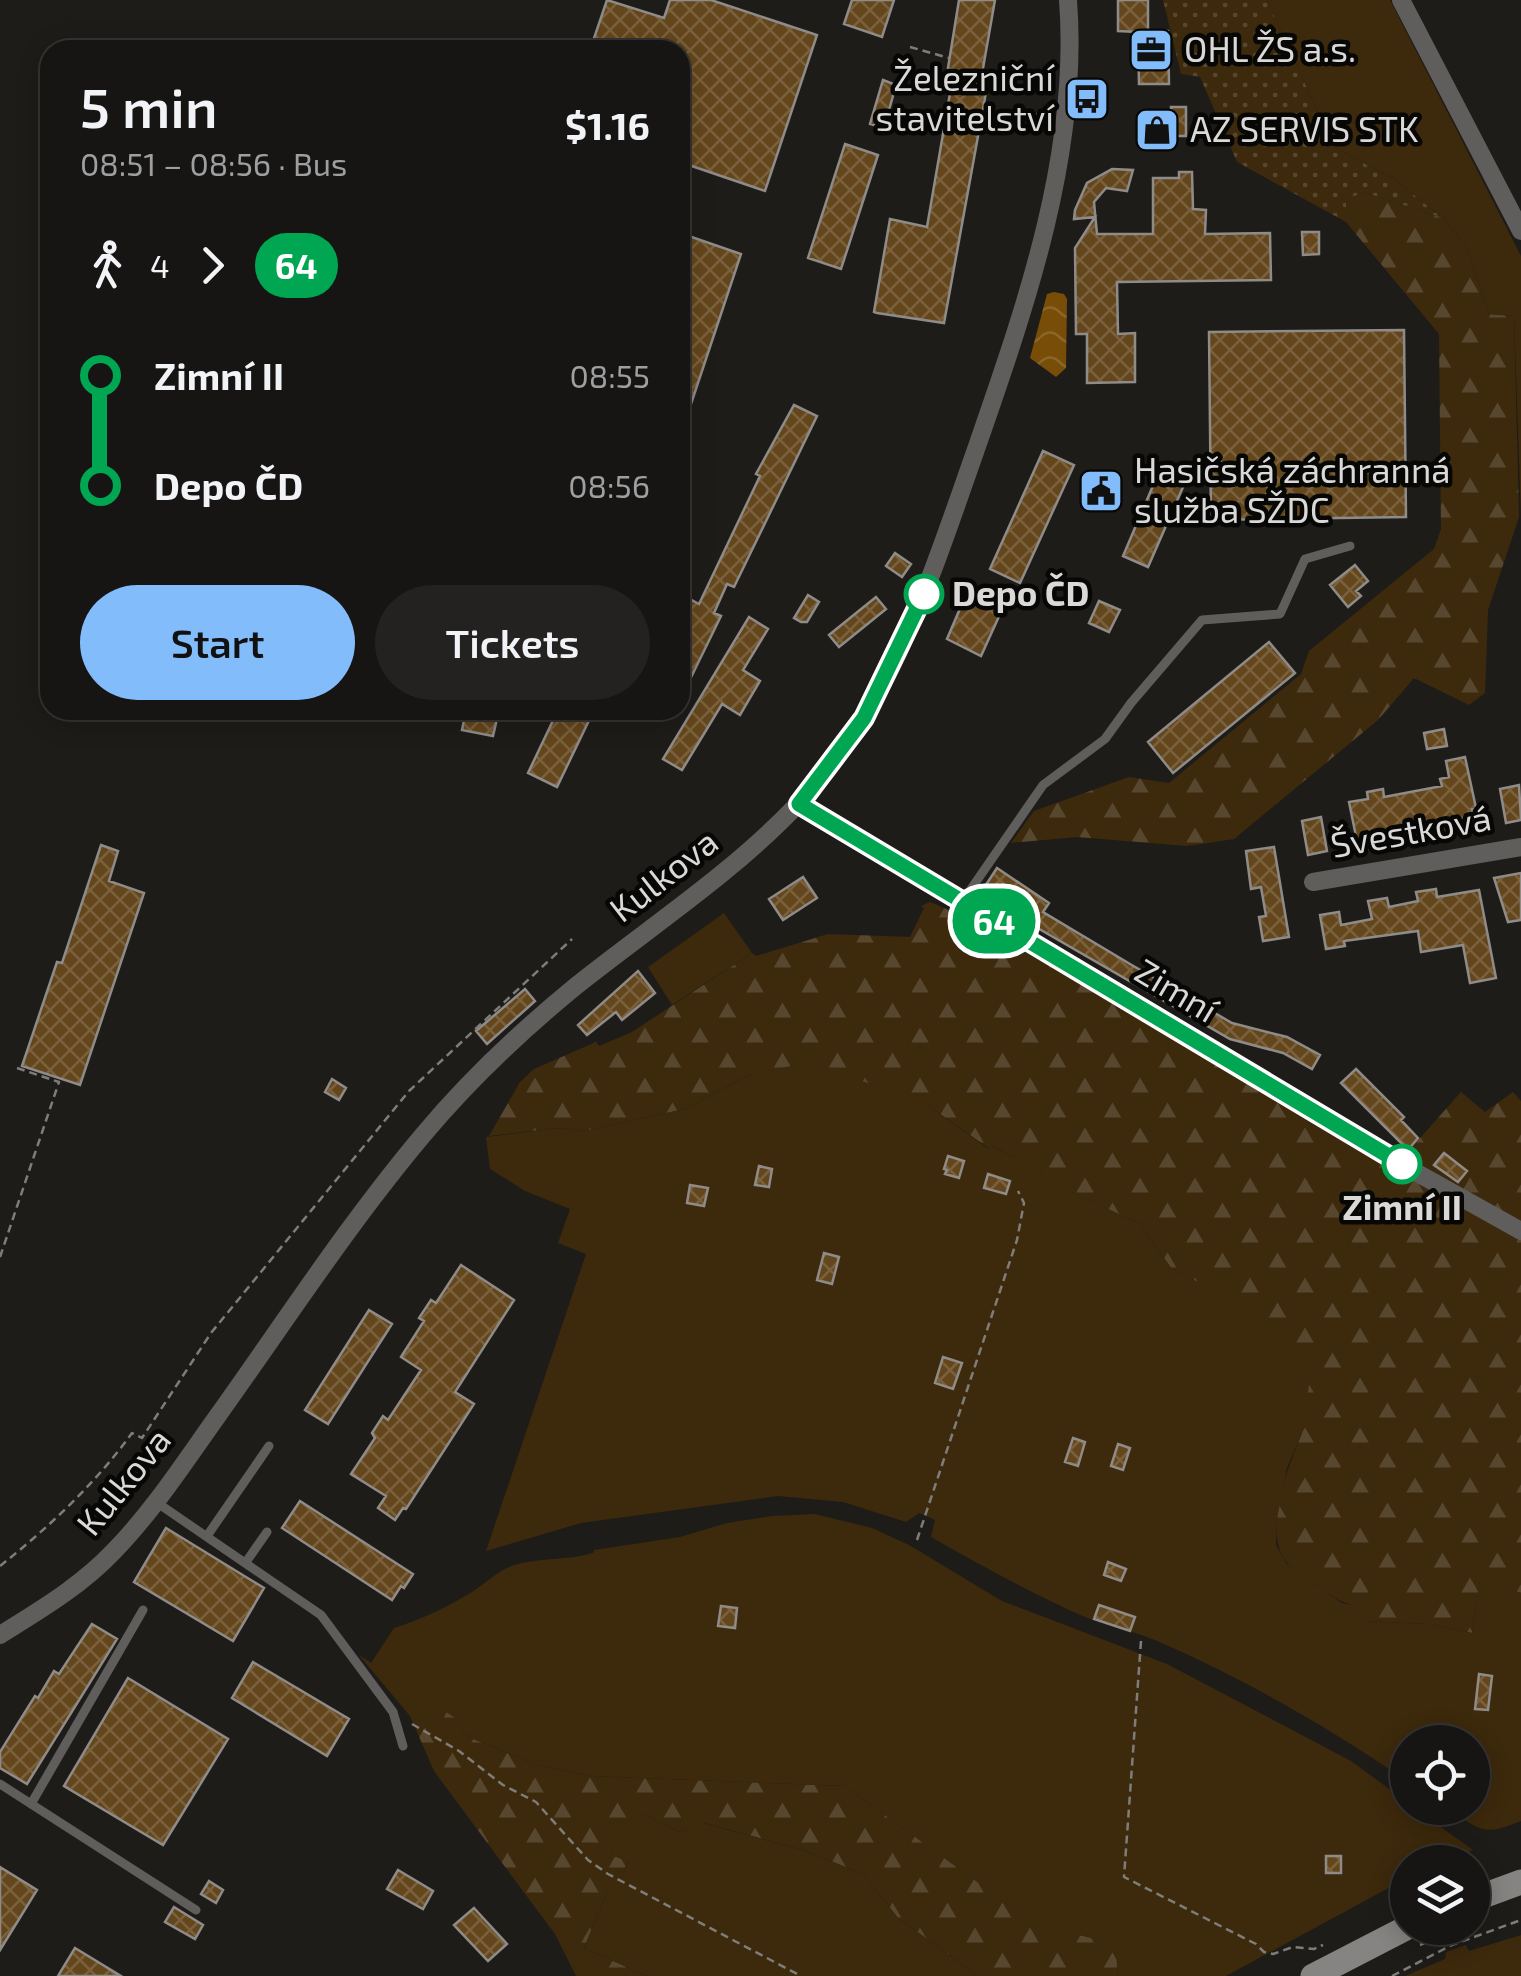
<!DOCTYPE html>
<html lang="en">
<head>
<meta charset="utf-8">
<style>
  :root { --surface:#161513; --page:#232221; --text:#f1f3f6; --muted:#9e9fa0; --line:#353433; --accent:#83bcfb }
  body { margin:0; font-family:"Exo 2",sans-serif; background:var(--page); color:var(--text); height:100vh; display:flex; flex-direction:column; font-size:38px; white-space:nowrap }
  * { box-sizing:border-box; margin:0 }
  p { font-size:32px; color:var(--muted) }
  .icon { flex:none; width:55px; height:55px; fill:none; stroke:currentColor; stroke-width:2; stroke-linecap:round; stroke-linejoin:round }
  .map { position:relative; flex:1; overflow:hidden }
  .sheet { position:absolute; left:40px; top:40px; width:650px; height:680px; display:flex; flex-direction:column; background:var(--surface); border-radius:30px; box-shadow:0 5px 25px #0003,0 0 0 2px var(--line) }
  .sheet>* { flex:none }
  .badge { padding:0 20px; border-radius:32px; font-size:35px; line-height:65px }
  .fabs { position:absolute; left:1390px; top:1725px; display:grid; gap:20px }
  .fabs a { display:grid; place-items:center; width:100px; height:100px; border-radius:50%; background:var(--surface); box-shadow:0 5px 25px #0003,0 0 0 2px var(--line); font-size:50px }
  .map>.badge { position:absolute; translate:-50% -50%; box-shadow:0 0 0 5px #fff }
  .legs { display:flex; align-items:center; gap:15px; height:110px; padding:0 40px; font-size:32px }
  .legs p { margin-inline-start:auto }
  .summary { display:flex; align-items:center; justify-content:space-between; height:170px; padding:0 40px }
  h1 { font-size:55px; font-weight:600; line-height:75px }
  .cta { display:flex; gap:20px; margin-top:auto; padding:20px 40px }
  .cta a { flex:1; height:115px; border-radius:60px; background:var(--accent); color:#111; font-size:40px; font-weight:600; line-height:115px; text-align:center }
  .cta a+a { background:var(--page); color:var(--text) }
  ul { padding:0 40px; list-style:none }
  li { display:flex; align-items:center; gap:35px; height:110px; font-size:38px }
  li i { display:grid; place-items:center; width:15px; height:100%; margin:0 12px; background:currentColor }
  li i::after { content:''; width:25px; height:25px; margin:-12px; border:8px solid; border-radius:50%; background:var(--surface) }
  li p { margin-inline-start:auto }
  li:first-child i { background:linear-gradient(#0000 50%,currentColor 0) }
  li:last-child i { background:linear-gradient(currentColor 50%,#0000 0) }
  .map>svg:first-child { display:block }
</style>
</head>
<body>
<div class="map">
<svg width="1521" height="1976" viewBox="0 0 1521 1976">
  <defs>
    <pattern id="grass-dots" width="8" height="8" patternUnits="userSpaceOnUse" patternTransform="scale(2.5)"><rect width="8" height="8" fill="#3d290c"/><path d="M2 2h.1M6 6h.1" fill="none" stroke="#58472f" stroke-width="1.8" stroke-linecap="round"/></pattern>
    <pattern id="forest-firs" width="22" height="20" patternUnits="userSpaceOnUse" patternTransform="scale(2.5)"><rect width="22" height="20" fill="#3d290c"/><path d="M5 1l3.5 6h-7zM16 11l3.5 6h-7z" fill="#58472f"/></pattern>
    <pattern id="water-waves" width="16" height="10" patternUnits="userSpaceOnUse" patternTransform="scale(2.5)"><rect width="16" height="10" fill="#774d08"/><path d="M0 5q4-4 8 0t8 0" fill="none" stroke="#8a662b"/></pattern>
    <pattern id="building-cross-hatch" width="8" height="8" patternUnits="userSpaceOnUse" patternTransform="scale(2.5)"><rect width="8" height="8" fill="#64461c"/><path d="M0 0l8 8M0 8l8-8" fill="none" stroke="#7a603c"/></pattern>
  </defs>
  <rect width="100%" height="100%" fill="#1e1c19"/>
  <path fill="url(#grass-dots)" d="M1163 0H1267L1334 147 1394 179 1443 218 1366 193 1346 199V222L1237 162 1200 77 1181 74Z"/>
  <path fill="url(#forest-firs)" d="M1366 193 1443 218 1467 248 1489 314 1514 316 1519 517 1488 610 1485 693 1469 705 1414 678 1378 720 1234 839 1187 846 1077 837 1011 843 1034 811 1129 777 1169 783 1301 674 1309 651 1434 549 1441 529 1439 334 1346 222V198Z
    M930 902 965 917 1521 1238V1593L1480 1581 1472 1633 1429 1624 1363 1621V1607C1343 1605 1332 1596 1315 1584 1305 1577 1291 1570 1285 1560 1263 1529 1289 1465 1302 1433L1234 1322 1239 1304 1171 1268 1140 1224 1039 1177 1042 1170 992 1146 990 1149 930 1107 751 1074 685 1109 584 1131 559 1128 489 1136 520 1082 534 1069 596 1042 599 1046 632 1032 752 953 756 956 828 934 910 937 924 908 921 906Z
    M1461 1092 1485 1112 1513 1092 1521 1101V1225L1405 1155Z
    M359 1655 458 1719 463 1732 471 1738 534 1764 589 1776 845 1786 1036 1924 1116 1944 1118 1976H978L898 1918 863 1874 803 1850 704 1823 679 1832 642 1814 612 1855 628 1861 617 1886 610 1885 584 1948 647 1976H576L555 1934 434 1771 410 1716Z"/>
  <path fill="#3d290c" d="M1267 0H1390L1521 256V517L1514 316 1489 314 1467 248 1443 218 1394 179 1334 147Z
    M724 913 752 953 672 1005 648 967Z
    M796 1065 844 1074 930 1107 989 1149 991 1146 1042 1169 1040 1177 1140 1224 1171 1268 1240 1304 1235 1322 1267 1328 1311 1371 1302 1433 1287 1468 1277 1519 1276 1545 1287 1564 1342 1603 1364 1607V1621L1429 1624 1472 1633 1480 1580 1521 1593V1821C1483 1837 1480 1830 1447 1808H1472V1742H1408L1407 1781C1330 1728 1248 1681 1162 1643 1136 1631 1112 1628 1085 1617 1035 1595 980 1565 931 1537L935 1520 919 1513 906 1522 843 1502 778 1496 581 1523 486 1551 586 1254 558 1243 570 1209 525 1191 490 1169 486 1137 559 1128 584 1131 685 1109 751 1074Z
    M815 1514 872 1528 909 1545 1002 1601 1167 1664 1351 1761 1407 1802 1408 1808H1414L1473 1850 1445 1862H1408L1407 1878 1226 1976H1118L1115 1944 1035 1924 845 1786 589 1776 534 1764 471 1738 463 1732 457 1719 371 1663 394 1628C419 1620 442 1610 465 1596 480 1588 495 1573 509 1567 535 1557 566 1561 593 1553L594 1550 680 1537 727 1523 772 1516Z
    M642 1814 679 1832 703 1823 803 1850 863 1874 898 1918 978 1976H647L584 1948 610 1885H617L628 1862 612 1855 615 1829Z
    M1521 1935V1976H1405L1445 1959 1446 1952 1466 1945 1469 1951Z"/>
  <path fill="url(#water-waves)" d="M1054 292 1064 294 1067 299 1066 368 1056 377 1030 358 1047 294Z"/>
  <path fill="url(#building-cross-hatch)" stroke="#8e8b88" stroke-width="2.5" d="M607 0 664 18 670 0H711L817 35 765 191 680 162V50H590Z
    M852 0H894L882 37 844 24Z
    M959 0H995L982 74 989 76 944 323 877 313 874 312 890 219 927 227 954 70 948 68Z
    M1118 0H1148V31H1168L1169 84H1139L1138 32 1118 31Z
    M883 80 896 85 884 128 870 124Z
    M1171 107H1186V136H1152V115H1171Z
    M845 144 878 155 841 269 808 258Z
    M1112 169 1133 170 1127 191 1106 188 1094 202 1097 234H1153V178H1179V172H1192L1193 209 1206 210 1205 234 1270 233 1271 280 1117 282 1118 334 1135 333V382L1087 383V334H1076L1075 248 1095 217 1074 219 1075 210 1087 183Z
    M1302 232H1319V254L1303 255Z
    M680 233 741 254 683 428H680Z
    M1404 330 1406 517 1211 520 1209 332Z
    M794 405 817 416 734 587 727 584 714 613 721 616 680 700V610L686 597 699 604 760 476 756 474Z
    M1043 451 1074 465 1020 583 990 569Z
    M1161 467 1187 478 1148 567 1123 556Z
    M895 553 911 564 902 577 886 566Z
    M1355 565 1368 581 1356 591 1361 596 1348 607 1330 585Z
    M808 595 819 602 807 622H801L794 618Z
    M876 597 886 609 839 647 829 635Z
    M965 597 1001 612 981 656 947 639Z
    M1099 601 1120 610 1109 632 1089 623Z
    M749 617 768 629 743 670 760 681 740 715 722 704 682 770 663 759Z
    M1269 642 1295 673 1173 773 1148 742Z
    M466 710H499L493 736 462 730Z
    M558 710H594L557 787 528 773Z
    M1444 729 1447 746 1427 749 1424 733Z
    M1465 757 1476 808 1472 809 1476 829 1408 841 1405 827 1376 833 1378 847 1359 851 1349 802 1368 799 1367 792 1383 789 1384 797 1442 786 1440 779 1449 777 1446 761Z
    M1519 785 1521 820 1506 823 1500 789Z
    M1321 817 1327 851 1308 855 1302 821Z
    M101 845 118 851 109 881 144 893 80 1085 22 1066 57 962 62 963Z
    M1274 847 1289 937 1263 941 1259 917 1266 916 1261 887 1251 889 1246 851Z
    M997 868 1049 903 1043 912 1130 964 1232 1023 1287 1037 1320 1055 1312 1069 1283 1053 1230 1039 1034 926 1029 927 980 894Z
    M1521 873V920L1508 922 1494 878Z
    M803 877 817 898 783 920 769 899Z
    M1436 889 1437 897 1479 890 1496 978 1470 983 1463 945 1421 952 1418 931 1344 941 1345 946 1326 949 1320 915 1339 912 1341 925 1372 919 1368 901 1387 898 1389 907 1418 901 1416 892Z
    M638 971 655 993 622 1020 616 1012 587 1035 578 1025Z
    M525 989 535 1001 487 1044 476 1031Z
    M1356 1069 1404 1117 1401 1120 1418 1138 1408 1150 1341 1083Z
    M332 1079 346 1088 339 1100 325 1092Z
    M1444 1153 1467 1171 1458 1182 1434 1165Z
    M948 1156 964 1161 959 1178 945 1174 947 1170 944 1169Z
    M759 1166 772 1169 769 1187 755 1185Z
    M988 1174 1010 1181 1006 1194 984 1188Z
    M690 1185 708 1188 704 1206 687 1203Z
    M824 1253 839 1257 832 1284 817 1280Z
    M461 1265 514 1300 455 1392 474 1404 406 1509 403 1508 395 1520 378 1508 386 1496 351 1474 375 1438 372 1433 383 1416 388 1420 421 1370 401 1357 424 1321 419 1318 431 1300 436 1303Z
    M369 1310 392 1324 328 1424 305 1410Z
    M943 1357 962 1363 953 1389 935 1383Z
    M1073 1438 1085 1442 1078 1466 1065 1462Z
    M1118 1444 1130 1448 1123 1470 1111 1466Z
    M300 1501 413 1574 404 1588 401 1586 392 1600 282 1528Z
    M166 1528 264 1588 233 1641 134 1582Z
    M1108 1562 1126 1569 1121 1581 1104 1575Z
    M1099 1605 1135 1617 1130 1631 1094 1619Z
    M721 1606 737 1608 735 1628 718 1626Z
    M92 1624 117 1639 27 1784 0 1768V1752L35 1696 38 1698 54 1671 59 1674Z
    M253 1662 349 1719 327 1756 232 1698Z
    M1479 1674 1492 1676 1488 1710 1475 1709Z
    M128 1678 228 1739 163 1845 64 1786Z
    M1326 1856H1341V1873H1326Z
    M0 1867 37 1890 0 1950Z
    M398 1870 433 1891 423 1909 387 1889Z
    M209 1881 223 1890 216 1903 201 1894Z
    M174 1907 203 1925 195 1939 165 1922Z
    M474 1908 507 1944 488 1961 454 1925Z
    M75 1948 121 1976H58Z"/>
  <g fill="none" stroke-linecap="round" stroke-linejoin="round">
    <path stroke="#7e7d7a" stroke-width="2.5" stroke-dasharray="8 5" stroke-linecap="butt" d="M910 47 949 58
      M1036 114 1049 117
      M0 1257 59 1082 17 1068
      M917 1540 1017 1240 1024 1203 1018 1191
      M0 1566C48 1528 96 1483 132 1433L142 1438 211 1333 409 1091 572 939
      M1141 1641 1124 1877 1256 1944 1264 1952 1273 1954 1293 1947 1314 1949 1323 1945
      M412 1724 459 1751 503 1785 536 1802 588 1860 608 1874 801 1976
      M1420 1945 1461 1928
      M1392 1976 1452 1945 1521 1920"/>
    <path stroke="#5f5e5d" stroke-width="9" d="M962 902 1043 785 1105 739 1131 703 1202 620 1280 614 1305 559 1350 546
      M156 1502 321 1615 393 1712 403 1746
      M207 1536 269 1446
      M246 1562 267 1532
      M0 1784 196 1910
      M31 1804 143 1610"/>
    <path stroke="#5f5e5d" stroke-width="18" d="M1401 0 1521 231
      M799 804 1403 1165 1521 1231
      M1313 882 1521 847
      M0 1635C40 1610 81 1586 114 1551 154 1510 186 1460 219 1414 286 1320 349 1223 423 1135 469 1080 521 1031 576 986 650 927 731 874 796 806 889 711 931 577 974 455 1024 311 1080 155 1068 0"/>
    <path stroke="#868482" stroke-width="25" d="M1472 1900 1521 1882
      M1313 1976 1408 1927"/>
  </g>
  <g fill="none" stroke-linecap="round" stroke-linejoin="round">
    <defs>
      <path id="line-1" d="M924 594 864 718 799 804 1402 1164"/>
    </defs>
    <use href="#line-1" stroke="#fff" stroke-width="22"/>
    <use href="#line-1" stroke="#00a651" stroke-width="15"/>
  </g>
  <defs>
    <symbol id="office-square" viewBox="-11 -11 22 22"><rect x="-9" y="-9" width="18" height="18" rx="4" fill="#83bcfb" stroke="#070706"/><path d="M-6-3h4V-5.5h4V-3h4V5H-6ZM-1-4.5V-3h2v-1.5ZM-6 0V1H6V0Z" fill="#111"/></symbol>
    <symbol id="bus-square" viewBox="-11 -11 22 22"><rect x="-9" y="-9" width="18" height="18" rx="4" fill="#83bcfb" stroke="#070706"/><path d="M-5-6H5V4H4V6H2V4H-2V6H-4V4H-5ZM-3.5-4V0h7V-4ZM-3.5 1.2v1.5H-2V1.2ZM2 1.2v1.5H3.5V1.2Z" fill="#111"/></symbol>
    <symbol id="shop-square" viewBox="-11 -11 22 22"><rect x="-9" y="-9" width="18" height="18" rx="4" fill="#83bcfb" stroke="#070706"/><path d="M-5-2.5h2.3a2.7 3.5 0 0 1 5.4 0H5L5.5 6h-11ZM-1.5-2.5h3a1.5 2.3 0 0 0-3 0Z" fill="#111"/></symbol>
    <symbol id="civic-square" viewBox="-11 -11 22 22"><rect x="-9" y="-9" width="18" height="18" rx="4" fill="#83bcfb" stroke="#070706"/><path d="M-.6-6.5H3V-4.5H.6V-3L4-1V1h2V6H-6V1h2V-1L-.6-3ZM-1.2 2.5V6h2.4V2.5Z" fill="#111"/></symbol>
  </defs>
  <g fill-rule="evenodd">
    <use href="#office-square" x="1126" y="25" width="50" height="50"/>
    <use href="#bus-square" x="1062" y="74" width="50" height="50"/>
    <use href="#shop-square" x="1132" y="105" width="50" height="50"/>
    <use href="#civic-square" x="1076" y="466" width="50" height="50"/>
  </g>
  <g fill="#fff" stroke="#00a651" stroke-width="5">
    <circle cx="924" cy="594" r="18"/>
    <circle cx="1402" cy="1164" r="18"/>
  </g>
  <g text-anchor="middle" stroke-width="9" stroke-linejoin="round" paint-order="stroke">
    <g font-size="35" fill="#dad9d7" stroke="#070706" text-anchor="start">
      <text x="1184" y="62">OHL ŽS a.s.</text>
      <text x="1054" y="91" text-anchor="end">Železniční<tspan x="1054" dy="40">stavitelství</tspan></text>
      <text x="1190" y="142">AZ SERVIS STK</text>
      <text x="1134" y="483">Hasičská záchranná<tspan x="1134" dy="40">služba SŽDC</tspan></text>
    </g>
    <g font-size="35" font-weight="bold" fill="#dad9d7" stroke="#070706" text-anchor="start">
      <text x="952" y="606">Depo ČD</text>
      <text x="1402" y="1220" text-anchor="middle">Zimní II</text>
    </g>
    <g font-size="35" fill="#dad9d7" stroke="#070706">
      <text transform="translate(1411 832) rotate(-10)" y="12">Švestková</text>
      <text transform="translate(664 876) rotate(-38)" y="12">Kulkova</text>
      <text transform="translate(1176 991) rotate(31)" y="12">Zimní</text>
      <text transform="translate(124 1482) rotate(-51)" y="12">Kulkova</text>
    </g>
  </g>
</svg>
<div class="fabs">
<a><svg class="icon" aria-label="locate" viewBox="0 0 24 24"><circle cx="12" cy="12" r="6"/><path d="M12 2v4M12 18v4M2 12h4M18 12h4"/></svg></a>
<a><svg class="icon" aria-label="layers" viewBox="0 0 24 24"><path d="M12 4l9 5-9 5-9-5zM3 14l9 5 9-5"/></svg></a>
</div>
<b class="badge" style="left:994px;top:921px;background:#00a651;color:#fff">64</b>
<section class="sheet">
<div class="summary"><div><h1>5 min</h1><p>08:51 – 08:56 · Bus</p></div><b>$1.16</b></div>
<div class="legs"><svg class="icon" aria-label="walk" viewBox="0 0 24 24"><circle cx="13" cy="4" r="2"/><path d="M13 8l-2 6 4 7M11 14l-3 7M7 12l3-4h3l4 4"/></svg>4<svg class="icon" aria-label="forward" viewBox="0 0 24 24"><path d="M9 5l7 7-7 7"/></svg><b class="badge" style="background:#00a651;color:#fff">64</b></div>
<ul>
<li><i style="color:#00a651"></i><b>Zimní II</b><p>08:55</p></li>
<li><i style="color:#00a651"></i><b>Depo ČD</b><p>08:56</p></li>
</ul>
<div class="cta"><a>Start</a><a>Tickets</a></div>
</section>
</div>
</body>
</html>
